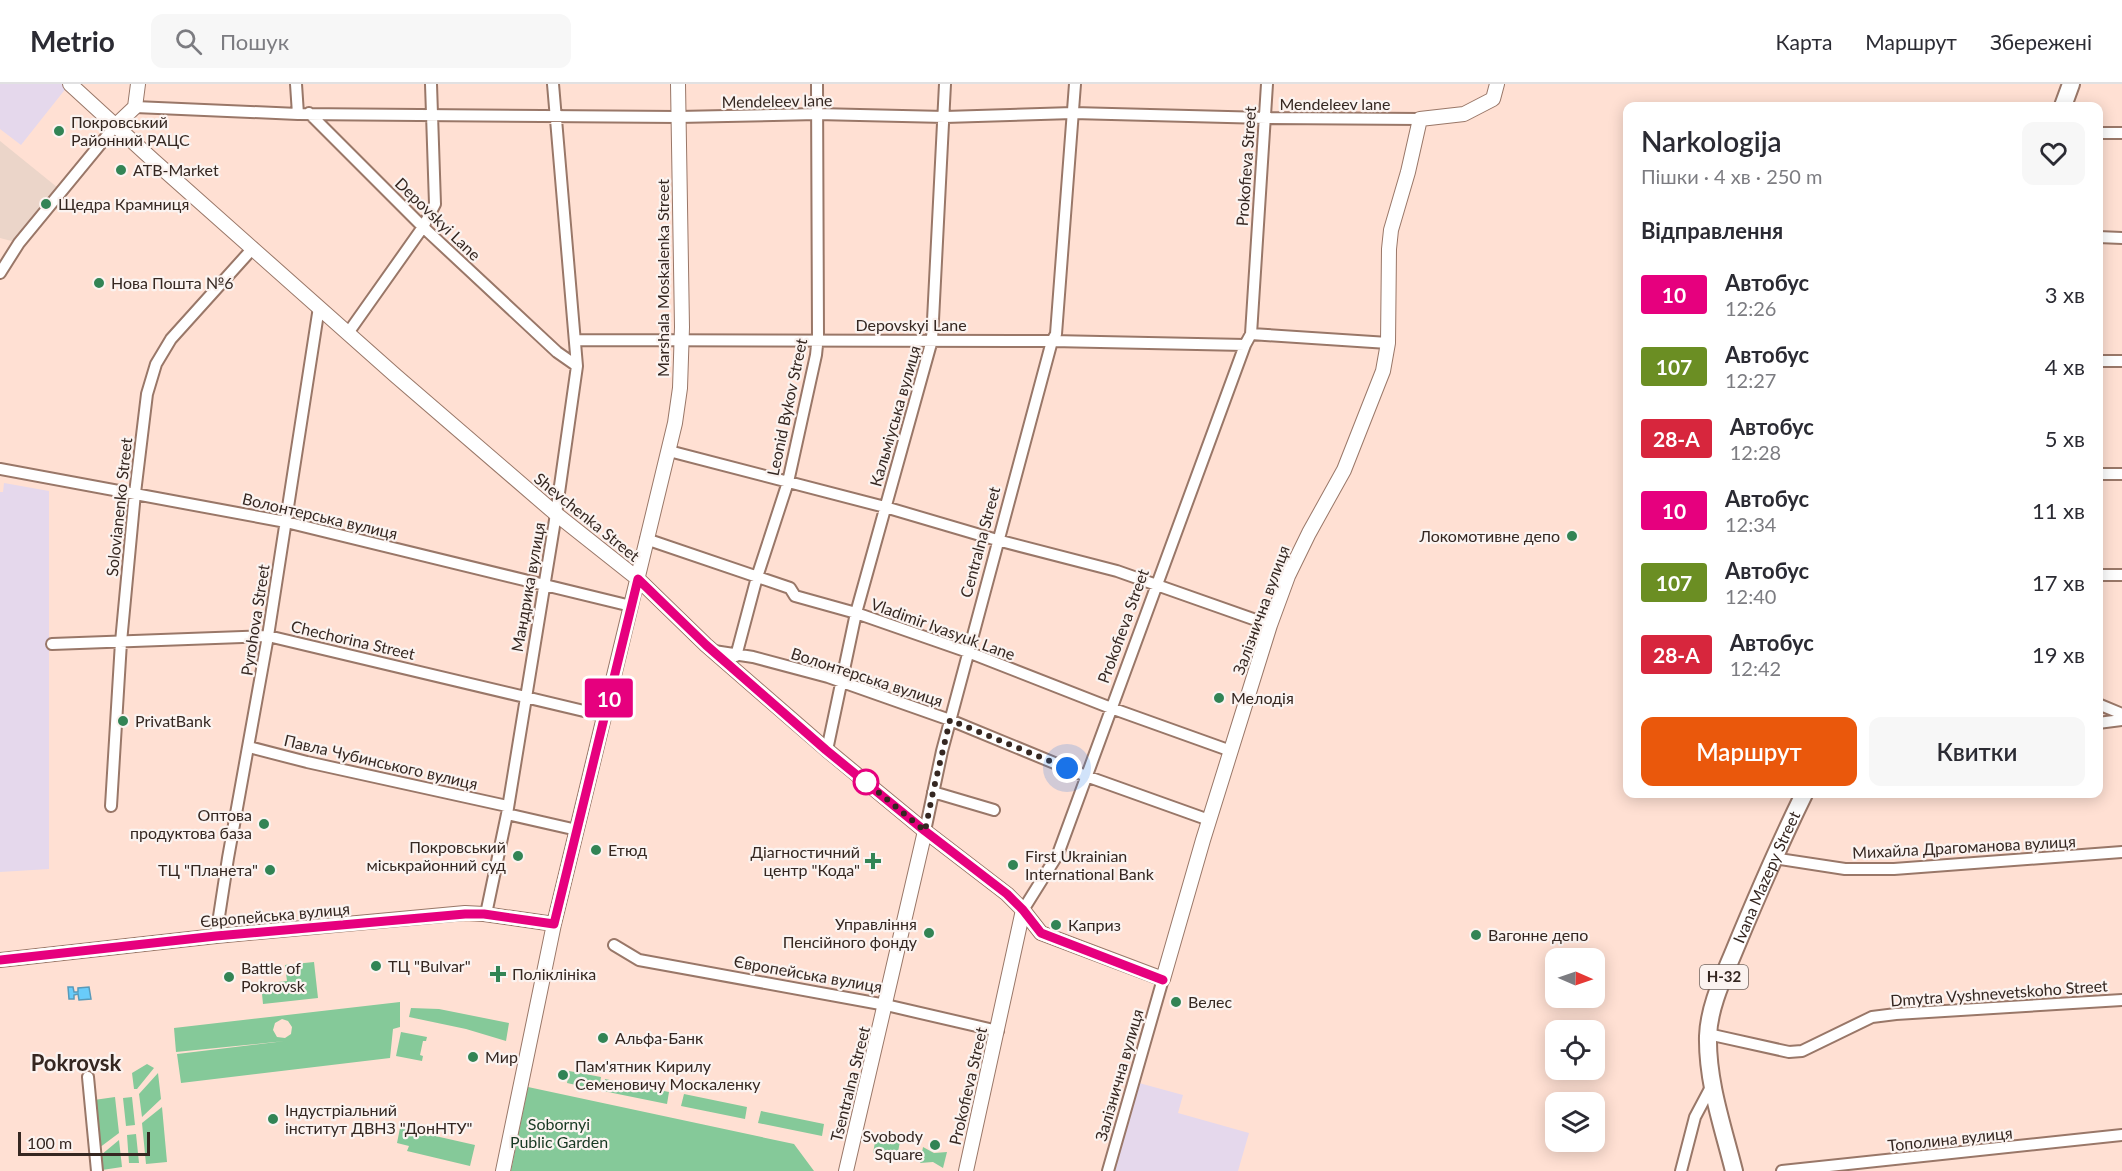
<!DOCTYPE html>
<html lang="uk">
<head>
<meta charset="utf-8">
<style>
  :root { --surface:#fff; --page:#f7f7f7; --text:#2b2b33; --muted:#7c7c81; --line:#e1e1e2; --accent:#ea580c }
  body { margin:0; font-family:Lato,sans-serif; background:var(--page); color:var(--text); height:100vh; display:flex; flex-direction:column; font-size:22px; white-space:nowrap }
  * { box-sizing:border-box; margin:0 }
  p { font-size:20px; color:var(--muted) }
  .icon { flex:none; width:33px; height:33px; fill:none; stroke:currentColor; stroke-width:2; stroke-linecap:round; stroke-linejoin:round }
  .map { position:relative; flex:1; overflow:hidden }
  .side { position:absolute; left:1623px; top:18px; width:480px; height:696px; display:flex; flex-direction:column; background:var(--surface); border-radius:12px; box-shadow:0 3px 15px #0003 }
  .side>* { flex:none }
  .badge { padding:0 12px; border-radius:4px; font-size:21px; line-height:39px }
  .needle { width:39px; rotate:92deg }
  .controls { position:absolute; left:1545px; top:864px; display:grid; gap:12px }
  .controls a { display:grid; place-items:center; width:60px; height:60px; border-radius:12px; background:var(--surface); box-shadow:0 3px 15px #0003; font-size:30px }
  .scale { position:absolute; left:18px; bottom:15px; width:132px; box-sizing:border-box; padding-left:6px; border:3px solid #352721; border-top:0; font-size:16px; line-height:21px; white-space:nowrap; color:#352721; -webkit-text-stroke:4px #fbf3f0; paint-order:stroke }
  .you { position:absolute; width:30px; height:30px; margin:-15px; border:4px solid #fff; border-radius:50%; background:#1a73e8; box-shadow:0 0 0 9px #1a73e833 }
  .map>.badge { position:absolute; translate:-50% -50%; box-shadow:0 0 0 3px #fff }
  h2 { padding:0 18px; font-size:22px; line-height:54px }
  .round { display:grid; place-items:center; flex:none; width:63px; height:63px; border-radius:12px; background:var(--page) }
  .overview { display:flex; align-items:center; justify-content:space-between; height:102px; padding:0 18px }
  h1 { font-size:28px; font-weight:600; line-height:45px }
  .action { display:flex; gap:12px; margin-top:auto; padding:12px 18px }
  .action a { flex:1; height:69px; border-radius:12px; background:var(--accent); color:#fff; font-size:24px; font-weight:600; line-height:69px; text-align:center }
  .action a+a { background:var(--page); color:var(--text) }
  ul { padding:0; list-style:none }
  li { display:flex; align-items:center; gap:18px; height:72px; padding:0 18px }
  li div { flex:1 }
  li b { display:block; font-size:22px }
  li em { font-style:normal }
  li .badge { min-width:66px; font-weight:700; text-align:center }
  header { display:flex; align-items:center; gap:36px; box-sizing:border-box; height:84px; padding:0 30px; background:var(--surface); border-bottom:2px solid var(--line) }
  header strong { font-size:28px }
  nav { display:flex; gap:33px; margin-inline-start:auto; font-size:21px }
  .search { width:420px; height:54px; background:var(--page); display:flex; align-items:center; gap:15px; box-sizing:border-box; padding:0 21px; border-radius:12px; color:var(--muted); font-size:22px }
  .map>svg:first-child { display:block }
</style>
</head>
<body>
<header>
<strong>Metrio</strong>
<div class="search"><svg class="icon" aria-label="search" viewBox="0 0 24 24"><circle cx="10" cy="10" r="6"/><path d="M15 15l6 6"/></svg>Пошук</div>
<nav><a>Карта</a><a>Маршрут</a><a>Збережені</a></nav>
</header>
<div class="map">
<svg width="2122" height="1087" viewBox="0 0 2122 1087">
  <rect width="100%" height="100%" fill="#ffe0d3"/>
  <path fill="#e5d8ec" d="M0 0H63L67 3 21 61 0 45Z
    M4 399 49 407V785L0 788V408H3Z
    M1139 999 1183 1011 1178 1029 1249 1049 1238 1087H1115Z"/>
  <path fill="#ebd5c9" d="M0 57 63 108 19 159 0 154Z"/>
  <path fill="#85c999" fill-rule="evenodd" d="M314 878 318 914 263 920 261 900 287 897 285 881Z
    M400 918V943L393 945 390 974 181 999 177 970 285 957 176 968 174 944ZM282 935 288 937 292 943 291 950 285 954 277 953 273 946 275 939Z
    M411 924 439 925 509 939 506 957 466 945 409 933Z
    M401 948 427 953 426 957H423L420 971 423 972 422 977 396 972Z
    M147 980 154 984 137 1005H134L132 989Z
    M569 987 601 993 599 1006 567 999Z
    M158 989 161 1015 142 1033 139 1010Z
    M605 995 669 1008 667 1020 603 1007Z
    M528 1003 794 1060 814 1087H511Z
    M684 1010 747 1023 745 1035 681 1022Z
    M115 1013 119 1049 99 1064 94 1016Z
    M132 1013 135 1041 126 1042 123 1014Z
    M162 1023 167 1078 146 1080 142 1039Z
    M761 1027 824 1040 822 1052 758 1039Z
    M400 1044 475 1061 470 1082 407 1067 409 1062 397 1059Z
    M136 1050 139 1079H129L127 1051Z
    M876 1053 887 1059 900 1057 897 1074 886 1067 873 1069Z
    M119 1056 122 1083 102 1086 101 1071Z
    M923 1063 934 1069 947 1068 943 1084 933 1078 920 1079Z"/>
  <path fill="#69ccfa" stroke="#599ab9" stroke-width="1.5" d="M68 903H73L74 908H78V904L89 903 91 915 79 916 78 910 74 911V915H69Z"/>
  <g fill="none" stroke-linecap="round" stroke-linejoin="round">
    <defs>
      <path id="minor" d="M296 0 298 30
        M135 23 298 30 678 33 817 30 945 33 1073 29 1266 34 1420 35
        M309 29 423 143 557 268 577 282
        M2098 49H2122
        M2098 153 2122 154
        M0 189 19 159 116 41
        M348 249 423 143 435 120 431 0
        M1251 250 1388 259
        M576 256 1052 257 1245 261
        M2098 277H2122
        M669 367 885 423 997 456 1117 487 1270 541
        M0 385 286 438 631 522
        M2098 390H2122
        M646 455 790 504 795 512 856 529 968 568 1111 624 1231 667
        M2098 491H2122
        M52 560 268 552 605 632
        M714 567 753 573 828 593 950 636 1086 692 1209 736
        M736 572 757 493 788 398 816 271 818 251 817 0
        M2098 620 2122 630
        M2098 639 2122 636
        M249 663 307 678 507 722
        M827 666 856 529 932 256 945 0
        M933 708 994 726
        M111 722 121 558 135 409 147 310 156 280 171 255 253 164
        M507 730 577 746
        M925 747 942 667 1052 257 1056 250 1075 0
        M1773 774 1845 785H1894L2122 768
        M1023 826 1058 770 1245 261 1251 250 1267 0
        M486 830 507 730 556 430 577 282 553 0
        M216 852 228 774 268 552 319 223
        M614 861 639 876 886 921 998 947
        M1708 950 1789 968 1802 967 1872 933 1896 930 2122 916
        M88 993 97 1087
        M1108 1087 1163 895
        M1681 1087 1695 1033 1712 1001
        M1782 1087 2122 1051"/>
      <path id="tertiary" d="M70 0 154 77 396 292 556 430 638 495 706 561 827 666 925 747 1007 810 1023 826 1041 849 1163 895 1203 756 1270 541 1288 492 1309 449 1344 386 1383 287 1388 259 1389 165 1391 146 1408 88 1420 35 1464 30 1493 15 1497 0
        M116 41 135 23 138 0
        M0 876 216 852 465 829 484 830 554 840
        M503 1087 554 840 675 339 680 304 682 243 678 0
        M846 1087 925 747
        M966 1087 1023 826"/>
      <g id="primary">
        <path d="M2063 22 2071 0"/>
        <path id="s1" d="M1734 1087C1723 1043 1707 998 1708 952 1709 922 1724 892 1735 865 1757 812 1779 761 1804 710"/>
      </g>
    </defs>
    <use href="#minor" stroke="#997768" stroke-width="14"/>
    <use href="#tertiary" stroke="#997768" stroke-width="16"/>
    <use href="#primary" stroke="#997768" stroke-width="20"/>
    <use href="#minor" stroke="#fff" stroke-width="10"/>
    <use href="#tertiary" stroke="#fff" stroke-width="14"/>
    <use href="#primary" stroke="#fff" stroke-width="16"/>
  </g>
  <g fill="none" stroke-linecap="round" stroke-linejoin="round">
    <defs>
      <path id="line" d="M0 876 216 852 465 830H484L554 840 638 495 706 561 826 666 925 747 1007 810 1023 826 1041 849 1163 896"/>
    </defs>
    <use href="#line" stroke="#fff" stroke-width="14"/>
    <use href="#line" stroke="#e6007e" stroke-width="9"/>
    <path stroke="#352721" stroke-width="6" stroke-dasharray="0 10.8" d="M866 698 860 693 925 747 933 708 950 636 1067 684"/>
  </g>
  <g fill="#328455" stroke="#fbf3f0" stroke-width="2">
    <circle cx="59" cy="47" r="6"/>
    <circle cx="121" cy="86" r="6"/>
    <circle cx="46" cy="120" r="6"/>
    <circle cx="99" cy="199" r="6"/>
    <circle cx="1572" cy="452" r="6"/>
    <circle cx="1219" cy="614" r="6"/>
    <circle cx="123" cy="637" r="6"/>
    <circle cx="264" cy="740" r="6"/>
    <circle cx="596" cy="766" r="6"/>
    <circle cx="518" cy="772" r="6"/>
    <path d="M870 768h6v6h6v6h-6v6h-6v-6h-6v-6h6z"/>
    <circle cx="1013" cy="781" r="6"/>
    <circle cx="270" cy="786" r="6"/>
    <circle cx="1056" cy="841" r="6"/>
    <circle cx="929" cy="849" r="6"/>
    <circle cx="1476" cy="851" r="6"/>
    <circle cx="376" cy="882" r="6"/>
    <path d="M495 881h6v6h6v6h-6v6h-6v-6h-6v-6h6z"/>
    <circle cx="229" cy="893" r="6"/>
    <circle cx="1176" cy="918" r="6"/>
    <circle cx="603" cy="954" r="6"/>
    <circle cx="473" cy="973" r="6"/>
    <circle cx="563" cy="991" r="6"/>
    <circle cx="273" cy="1035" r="6"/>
    <circle cx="935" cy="1061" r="6"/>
  </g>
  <circle fill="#fff" stroke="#e6007e" stroke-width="3" cx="866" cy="698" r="12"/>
  <g text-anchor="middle" stroke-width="4.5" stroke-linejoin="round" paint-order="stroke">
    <rect fill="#fbf3f0" stroke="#70645f" stroke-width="1.5" x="1700" y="881" width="48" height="24" rx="4.5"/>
    <g font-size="15" font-weight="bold" fill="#352721">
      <text x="1724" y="898">Н-32</text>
    </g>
    <g font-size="16" fill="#352721" stroke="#fbf3f0">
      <text transform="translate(777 17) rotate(-1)" y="6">Mendeleev lane</text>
      <text x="1335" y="26">Mendeleev lane</text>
      <text transform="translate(1246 82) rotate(-86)" y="6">Prokofieva Street</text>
      <text transform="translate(438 135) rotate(44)" y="6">Depovskyi Lane</text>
      <text transform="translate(663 194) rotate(-90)" y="6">Marshala Moskalenka Street</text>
      <text x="911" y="247">Depovskyi Lane</text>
      <text transform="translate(787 323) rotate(-78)" y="6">Leonid Bykov Street</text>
      <text transform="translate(895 332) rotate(-74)" y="6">Кальміуська вулиця</text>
      <text transform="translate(119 423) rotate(-84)" y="6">Solovianenko Street</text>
      <text transform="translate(320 432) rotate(13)" y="6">Волонтерська вулиця</text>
      <text transform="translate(587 433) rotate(39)" y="6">Shevchenka Street</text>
      <text transform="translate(980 458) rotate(-75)" y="6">Centralna Street</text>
      <text transform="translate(528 503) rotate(-80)" y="6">Мандрика вулиця</text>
      <text transform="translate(1261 526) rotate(-70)" y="6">Залізнична вулиця</text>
      <text transform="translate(255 536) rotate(-81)" y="6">Pyrohova Street</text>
      <text transform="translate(1123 542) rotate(-70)" y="6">Prokofieva Street</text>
      <text transform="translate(943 545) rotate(20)" y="6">Vladimir Ivasyuk Lane</text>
      <text transform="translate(353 556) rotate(13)" y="6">Chechorina Street</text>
      <text transform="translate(867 593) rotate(18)" y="6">Волонтерська вулиця</text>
      <text transform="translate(381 678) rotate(13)" y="6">Павла Чубинського вулиця</text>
      <text transform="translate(1964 763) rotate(-3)" y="6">Михайла Драгоманова вулиця</text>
      <text dy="6" stroke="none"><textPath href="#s1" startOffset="308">Ivana Mazepy Street</textPath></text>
      <text transform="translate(275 831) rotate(-5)" y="6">Європейська вулиця</text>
      <text transform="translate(808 890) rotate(10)" y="6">Європейська вулиця</text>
      <text transform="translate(1999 909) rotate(-4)" y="6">Dmytra Vyshnevetskoho Street</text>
      <text transform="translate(1119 991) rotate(-74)" y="6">Залізнична вулиця</text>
      <text transform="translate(850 1000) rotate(-76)" y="6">Tsentralna Street</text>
      <text transform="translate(968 1002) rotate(-77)" y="6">Prokofieva Street</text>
      <text transform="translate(1950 1055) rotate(-6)" y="6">Тополина вулиця</text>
    </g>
    <g font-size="16" fill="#352721" stroke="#fbf3f0" text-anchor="start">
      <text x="71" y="44">Покровський<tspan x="71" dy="18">Районний РАЦС</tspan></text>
      <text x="133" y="92">ATB-Market</text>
      <text x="58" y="126">Щедра Крамниця</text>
      <text x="111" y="205">Нова Пошта №6</text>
      <text x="1560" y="458" text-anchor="end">Локомотивне депо</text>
      <text x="1231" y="620">Мелодія</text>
      <text x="135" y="643">PrivatBank</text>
      <text x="252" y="737" text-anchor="end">Оптова<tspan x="252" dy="18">продуктова база</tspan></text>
      <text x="506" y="769" text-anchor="end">Покровський<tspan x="506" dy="18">міськрайонний суд</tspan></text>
      <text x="608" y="772">Етюд</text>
      <text x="860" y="774" text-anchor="end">Діагностичний<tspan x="860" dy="18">центр "Кода"</tspan></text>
      <text x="1025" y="778">First Ukrainian<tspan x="1025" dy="18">International Bank</tspan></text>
      <text x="258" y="792" text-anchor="end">ТЦ "Планета"</text>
      <text x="917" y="846" text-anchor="end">Управління<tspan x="917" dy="18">Пенсійного фонду</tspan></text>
      <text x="1068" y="847">Каприз</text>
      <text x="1488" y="857">Вагонне депо</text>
      <text x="388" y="888">ТЦ "Bulvar"</text>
      <text x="241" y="890">Battle of<tspan x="241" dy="18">Pokrovsk</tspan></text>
      <text x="512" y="896">Поліклініка</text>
      <text x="1188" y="924">Велес</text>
      <text x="615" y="960">Альфа-Банк</text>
      <text x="485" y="979">Мир</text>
      <text x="575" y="988">Пам'ятник Кирилу<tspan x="575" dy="18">Семеновичу Москаленку</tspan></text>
      <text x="285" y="1032">Індустріальний<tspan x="285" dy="18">інститут ДВНЗ "ДонНТУ"</tspan></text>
      <text x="923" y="1058" text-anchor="end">Svobody<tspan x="923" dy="18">Square</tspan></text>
    </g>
    <g font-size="16" fill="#163821" stroke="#fbf3f0">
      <text x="559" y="1046">Sobornyi<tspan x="559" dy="18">Public Garden</tspan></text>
    </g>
    <g font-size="22" font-weight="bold" fill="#352721" stroke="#fbf3f0">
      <text x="76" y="987">Pokrovsk</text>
    </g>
  </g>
</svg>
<div class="controls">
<a><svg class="needle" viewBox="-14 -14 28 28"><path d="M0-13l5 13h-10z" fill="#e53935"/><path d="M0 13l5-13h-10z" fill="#7c7c81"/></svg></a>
<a><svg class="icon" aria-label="locate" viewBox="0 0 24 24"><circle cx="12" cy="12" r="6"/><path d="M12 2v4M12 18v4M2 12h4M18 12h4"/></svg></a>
<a><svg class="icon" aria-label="layers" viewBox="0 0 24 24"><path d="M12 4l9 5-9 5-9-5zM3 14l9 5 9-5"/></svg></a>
</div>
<div class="scale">100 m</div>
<div class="you" style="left:1067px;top:684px"></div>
<b class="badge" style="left:609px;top:614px;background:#e6007e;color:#fff">10</b>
<section class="side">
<div class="overview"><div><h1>Narkologija</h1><p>Пішки · 4 хв · 250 m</p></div><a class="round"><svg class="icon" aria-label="heart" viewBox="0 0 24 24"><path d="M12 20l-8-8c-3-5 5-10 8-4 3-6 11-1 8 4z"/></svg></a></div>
<h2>Відправлення</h2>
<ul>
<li><span class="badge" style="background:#e6007e;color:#fff">10</span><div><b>Автобус</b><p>12:26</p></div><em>3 хв</em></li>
<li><span class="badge" style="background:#6b8e23;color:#fff">107</span><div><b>Автобус</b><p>12:27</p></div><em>4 хв</em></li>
<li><span class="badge" style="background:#d7263d;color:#fff">28-А</span><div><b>Автобус</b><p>12:28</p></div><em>5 хв</em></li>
<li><span class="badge" style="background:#e6007e;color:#fff">10</span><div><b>Автобус</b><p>12:34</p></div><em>11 хв</em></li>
<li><span class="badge" style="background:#6b8e23;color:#fff">107</span><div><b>Автобус</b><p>12:40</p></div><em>17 хв</em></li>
<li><span class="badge" style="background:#d7263d;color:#fff">28-А</span><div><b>Автобус</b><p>12:42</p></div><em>19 хв</em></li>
</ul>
<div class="action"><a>Маршрут</a><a>Квитки</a></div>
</section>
</div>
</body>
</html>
